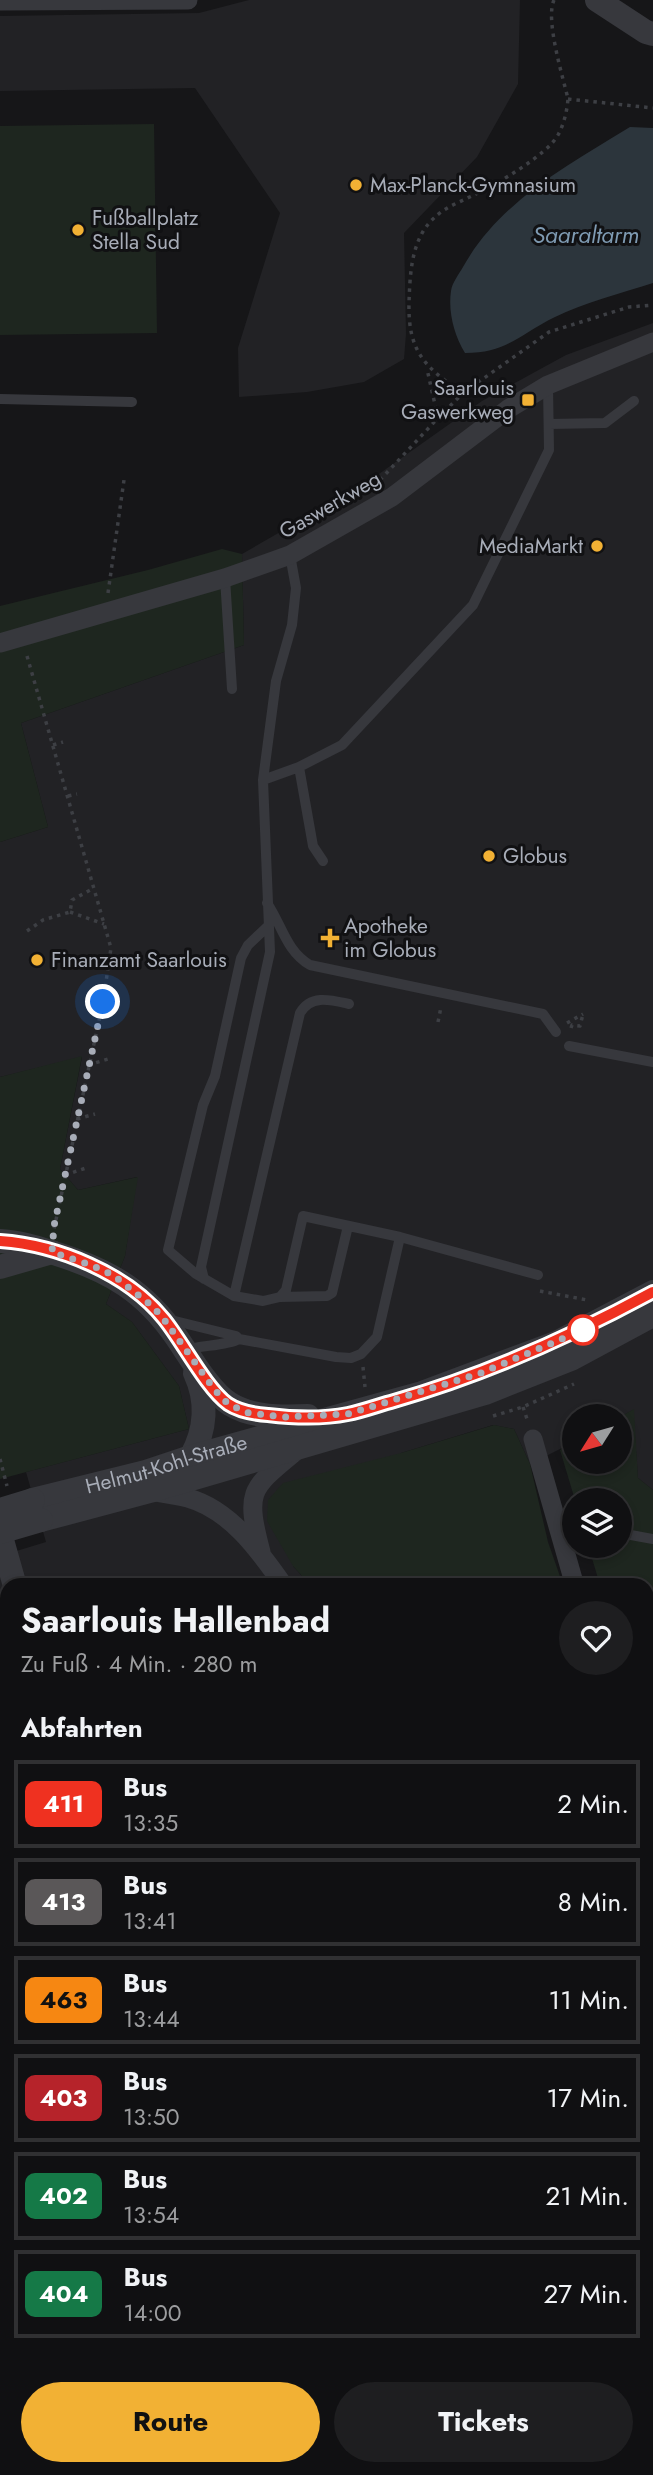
<!DOCTYPE html>
<html lang="de">
<head>
<meta charset="utf-8">
<style>
  :root { --surface:#101012; --page:#1e1e20; --text:#f1f3f6; --muted:#9c9d9f; --line:#303032; --accent:#f2b134 }
  body { margin:0; font-family:Jost,sans-serif; background:var(--page); color:var(--text); height:100vh; display:flex; flex-direction:column; font-size:26px; white-space:nowrap }
  * { box-sizing:border-box; margin:0 }
  p { font-size:23px; color:var(--muted) }
  .icon { flex:none; width:38px; height:38px; fill:none; stroke:currentColor; stroke-width:2; stroke-linecap:round; stroke-linejoin:round }
  .map { position:relative; flex:1; overflow:hidden }
  .drawer { position:absolute; left:0px; top:1578px; width:654px; height:898px; display:flex; flex-direction:column; background:var(--surface); border-radius:21px 21px 0 0; box-shadow:0 4px 10px #0003,0 0 0 2px var(--line) }
  .drawer>* { flex:none }
  .badge { padding:0 14px; border-radius:10px; font-size:24px; line-height:46px }
  .needle { width:46px; rotate:233deg }
  .buttons { position:absolute; left:562px; top:1404px; display:grid; gap:14px }
  .buttons a { display:grid; place-items:center; width:70px; height:70px; border-radius:50%; background:var(--surface); box-shadow:0 4px 10px #0003,0 0 0 2px var(--line); font-size:35px }
  .you { position:absolute; width:35px; height:35px; margin:-18px; border:5px solid #fff; border-radius:50%; background:#1a73e8; box-shadow:0 0 0 10px #1a73e833 }
  .map>.badge { position:absolute; translate:-50% -50%; box-shadow:0 0 0 4px #fff }
  h2 { padding:0 21px; font-size:26px; line-height:63px }
  .round { display:grid; place-items:center; flex:none; width:74px; height:74px; border-radius:37px; background:var(--page) }
  .summary { display:flex; align-items:center; justify-content:space-between; height:119px; padding:0 21px }
  h1 { font-size:33px; font-weight:700; line-height:52px }
  .primary-button { display:flex; gap:14px; margin-top:auto; padding:14px 21px }
  .primary-button a { flex:1; height:80px; border-radius:42px; background:var(--accent); color:#111; font-size:28px; font-weight:700; line-height:80px; text-align:center }
  .primary-button a+a { background:var(--page); color:var(--text) }
  ul { padding:0; list-style:none }
  li { display:flex; align-items:center; gap:21px; height:88px; margin:0 14px 10px; padding:0 7px; border:4px solid var(--line); border-radius:0px }
  li div { flex:1 }
  li b { display:block; font-size:26px }
  li em { font-style:normal }
  li .badge { min-width:77px; font-weight:700; text-align:center }
  .map>svg:first-child { display:block }
</style>
</head>
<body>
<div class="map">
<svg width="653" height="2475" viewBox="0 0 653 2475">
  <rect width="100%" height="100%" fill="#161618"/>
  <path fill="#222225" d="M249 0H520L518 84 477 157 404 233 406 334 404 359 364 382 307 392 239 397 238 348 280 213 195 88 0 91V16L199 13Z
    M653 323V1490L638 1478 633 1410 620 1417 574 1416V1442L530 1464 514 1429 493 1425 401 1453 293 1566 310 1585 7 1586V1618L0 1592V1556L46 1542 26 1472 189 1429 179 1386 132 1322 106 1304 125 1256 137 1177 78 1190 60 1169 82 1057 0 1077V842L48 827 21 723 244 645 242 554 369 481 482 401 566 355Z
    M648 1893 653 1905V2043L648 2044Z
    M648 2232H653V2475H270L274 2469H648Z"/>
  <path fill="#1e261f" d="M154 124 157 333 0 335V126Z
    M222 549 242 554 244 645 21 723 48 827 0 842V606L148 570Z
    M82 1056 60 1169 78 1190 138 1177 125 1256 106 1304 132 1322 179 1386 189 1429 0 1479V1077Z
    M634 1409 638 1478 653 1490V1608L648 1609V1586L600 1585 588 1545H620V1500H575L560 1450 574 1442V1461H620V1417Z
    M494 1425 514 1429 530 1464 548 1542 563 1585H310L293 1566 267 1521 268 1500 283 1483 401 1453Z
    M0 1592 7 1618V1776L0 1730Z
    M648 1774 653 1781V1905L648 1892Z
    M86 2469H229L228 2475H86Z"/>
  <path fill="#2c353c" d="M630 127 653 128V283C622 293 583 303 555 317 520 334 507 353 465 353 454 335 448 312 451 291 452 283 459 274 463 267 500 201 568 165 630 127Z
    M0 1730 7 1776V2469H86V2475H0Z"/>
  <g fill="none" stroke-linecap="round" stroke-linejoin="round">
    <path stroke="#3d3f44" stroke-width="3.5" stroke-dasharray="3.5 5" stroke-linecap="butt" d="M554 0C545 20 563 77 568 99 567 111 564 124 558 135 547 155 497 184 476 194 462 201 445 207 434 218 411 239 410 274 409 303 408 351 424 367 463 393L549 332 629 307 653 305
      M568 99 653 108
      M438 418 463 393
      M380 480 438 418 427 369
      M108 593 124 480
      M27 656 111 948 103 1002 54 1229
      M53 745 63 742
      M68 796 77 794
      M70 912 104 924
      M27 931 43 920 70 912 72 900 94 888
      M438 1022 441 1007
      M567 1023 583 1014
      M571 1028 572 1025 580 1026 583 1014
      M88 1065 108 1059
      M77 1119 95 1114
      M65 1175 89 1167
      M540 1291 587 1300
      M363 1367 365 1387
      M523 1407 528 1422
      M493 1416 523 1407 574 1384
      M0 1459 7 1486
      M0 1738 7 1737
      M197 2469 205 2475
      M629 2469V2475
      M370 2475V2469"/>
    <path stroke="#37383d" stroke-width="10" d="M0 399 132 402
      M549 424 605 423 634 401
      M225 578 232 689
      M299 767 313 846 323 861
      M263 780 299 767 342 745 473 605 549 450 548 386
      M267 903C282 925 286 951 310 965L543 1014 556 1032
      M268 926 248 945 241 958 215 1076 203 1105 168 1250 196 1274 234 1296 263 1301 280 1297 327 1296 332 1293 348 1226
      M569 1046 653 1062
      M204 1279 201 1267 270 952 263 780 276 681 292 625 296 588 290 555
      M234 1296 300 1013C311 994 331 1000 349 1004
      M280 1297 286 1290 303 1216 400 1237 538 1275
      M171 1320 236 1336 239 1339 336 1357 351 1358 361 1354 377 1337 400 1237
      M185 1350C202 1345 226 1346 239 1339
      M557 1522 574 1525
      M620 1533 653 1539
      M0 1632 7 1656
      M648 2075 653 2071
      M116 2475V2469
      M237 2475 238 2469"/>
    <path stroke="#37383d" stroke-width="19" d="M0 1 188 0
      M0 643 225 578 290 555 392 497 508 409 548 385 653 342
      M533 1439 575 1586
      M150 1491C163 1493 176 1495 188 1498 231 1510 260 1552 284 1586
      M261 1552C245 1491 250 1489 296 1451
      M648 1733 653 1741
      M648 1941 653 1956
      M648 1990 653 2006"/>
    <g stroke="#37383d" stroke-width="24">
      <path d="M597 0 646 32 653 34"/>
      <path d="M0 1241C24 1243 35 1247 57 1254 110 1271 145 1291 177 1338 190 1357 211 1393 230 1404 253 1418 282 1417 308 1416"/>
      <path d="M0 1267 52 1252"/>
      <path d="M191 1457C206 1430 208 1401 195 1373"/>
      <path id="s1" d="M33 1500 146 1472 191 1457 422 1393 556 1343 653 1292"/>
      <path d="M41 1520 150 1491 485 1393 573 1358 653 1315"/>
      <path d="M0 1533 15 1586"/>
      <path d="M648 2015 653 2013"/>
    </g>
    <path stroke="#37383d" stroke-width="24" d="M0 1510 33 1500
      M0 1532 41 1520"/>
  </g>
  <g fill="none" stroke-linecap="round" stroke-linejoin="round">
    <defs>
      <path id="line" d="M0 1241C57 1245 127 1273 164 1319 182 1341 206 1388 228 1404 240 1412 255 1414 268 1415 293 1418 323 1419 348 1414 363 1411 379 1405 394 1401 485 1375 570 1337 653 1292"/>
    </defs>
    <use href="#line" stroke="#fff" stroke-width="16"/>
    <use href="#line" stroke="#ef3120" stroke-width="10"/>
    <path stroke="#a8adb8" stroke-width="7" stroke-dasharray="0 12.6" d="M103 1002 54 1226 52 1252 91 1265 113 1275 152 1306 163 1318 214 1389 228 1404 249 1413 285 1417 348 1414 481 1373 583 1330"/>
  </g>
  <g fill="#f2b134" stroke="#111113" stroke-width="2.5">
    <circle cx="356" cy="185" r="7"/>
    <circle cx="78" cy="230" r="7"/>
    <rect x="521" y="393" width="14" height="14" rx="3.5"/>
    <circle cx="597" cy="546" r="7"/>
    <circle cx="489" cy="856" r="7"/>
    <path d="M326.5 927.5h7v7h7v7h-7v7h-7v-7h-7v-7h7z"/>
    <circle cx="37" cy="960" r="7"/>
  </g>
  <circle fill="#fff" stroke="#ef3120" stroke-width="3.5" cx="583" cy="1330" r="14"/>
  <g text-anchor="middle" stroke-width="6" stroke-linejoin="round" paint-order="stroke">
    <g font-size="21" fill="#a8adb8" stroke="#111113" text-anchor="start">
      <text x="370" y="192">Max-Planck-Gymnasium</text>
      <text x="92" y="225">Fußballplatz<tspan x="92" dy="24">Stella Sud</tspan></text>
      <text x="514" y="395" text-anchor="end">Saarlouis<tspan x="514" dy="24">Gaswerkweg</tspan></text>
      <text x="583" y="553" text-anchor="end">MediaMarkt</text>
      <text x="503" y="863">Globus</text>
      <text x="344" y="933">Apotheke<tspan x="344" dy="24">im Globus</tspan></text>
      <text x="51" y="967">Finanzamt Saarlouis</text>
    </g>
    <g font-size="21" fill="#a8adb8" stroke="#111113">
      <text transform="translate(330 505) rotate(-30)" y="7">Gaswerkweg</text>
      <text dy="7" stroke="none"><textPath href="#s1" startOffset="138">Helmut-Kohl-Straße</textPath></text>
    </g>
    <g font-size="23" font-style="italic" fill="#7f9bb3" stroke="#111113">
      <text x="586" y="243">Saaraltarm</text>
    </g>
  </g>
</svg>
<div class="buttons">
<a><svg class="needle" viewBox="-14 -14 28 28"><path d="M0-13l5 13h-10z" fill="#e53935"/><path d="M0 13l5-13h-10z" fill="#9c9d9f"/></svg></a>
<a><svg class="icon" aria-label="layers" viewBox="0 0 24 24"><path d="M12 4l9 5-9 5-9-5zM3 14l9 5 9-5"/></svg></a>
</div>
<div class="you" style="left:103px;top:1002px"></div>
<section class="drawer">
<div class="summary"><div><h1>Saarlouis Hallenbad</h1><p>Zu Fuß · 4 Min. · 280 m</p></div><a class="round"><svg class="icon" aria-label="heart" viewBox="0 0 24 24"><path d="M12 20l-8-8c-3-5 5-10 8-4 3-6 11-1 8 4z"/></svg></a></div>
<h2>Abfahrten</h2>
<ul>
<li><span class="badge" style="background:#ef3120;color:#fff">411</span><div><b>Bus</b><p>13:35</p></div><em>2 Min.</em></li>
<li><span class="badge" style="background:#5a5758;color:#fff">413</span><div><b>Bus</b><p>13:41</p></div><em>8 Min.</em></li>
<li><span class="badge" style="background:#f68712;color:#111">463</span><div><b>Bus</b><p>13:44</p></div><em>11 Min.</em></li>
<li><span class="badge" style="background:#b6232a;color:#fff">403</span><div><b>Bus</b><p>13:50</p></div><em>17 Min.</em></li>
<li><span class="badge" style="background:#157947;color:#fff">402</span><div><b>Bus</b><p>13:54</p></div><em>21 Min.</em></li>
<li><span class="badge" style="background:#157947;color:#fff">404</span><div><b>Bus</b><p>14:00</p></div><em>27 Min.</em></li>
</ul>
<div class="primary-button"><a>Route</a><a>Tickets</a></div>
</section>
</div>
</body>
</html>
